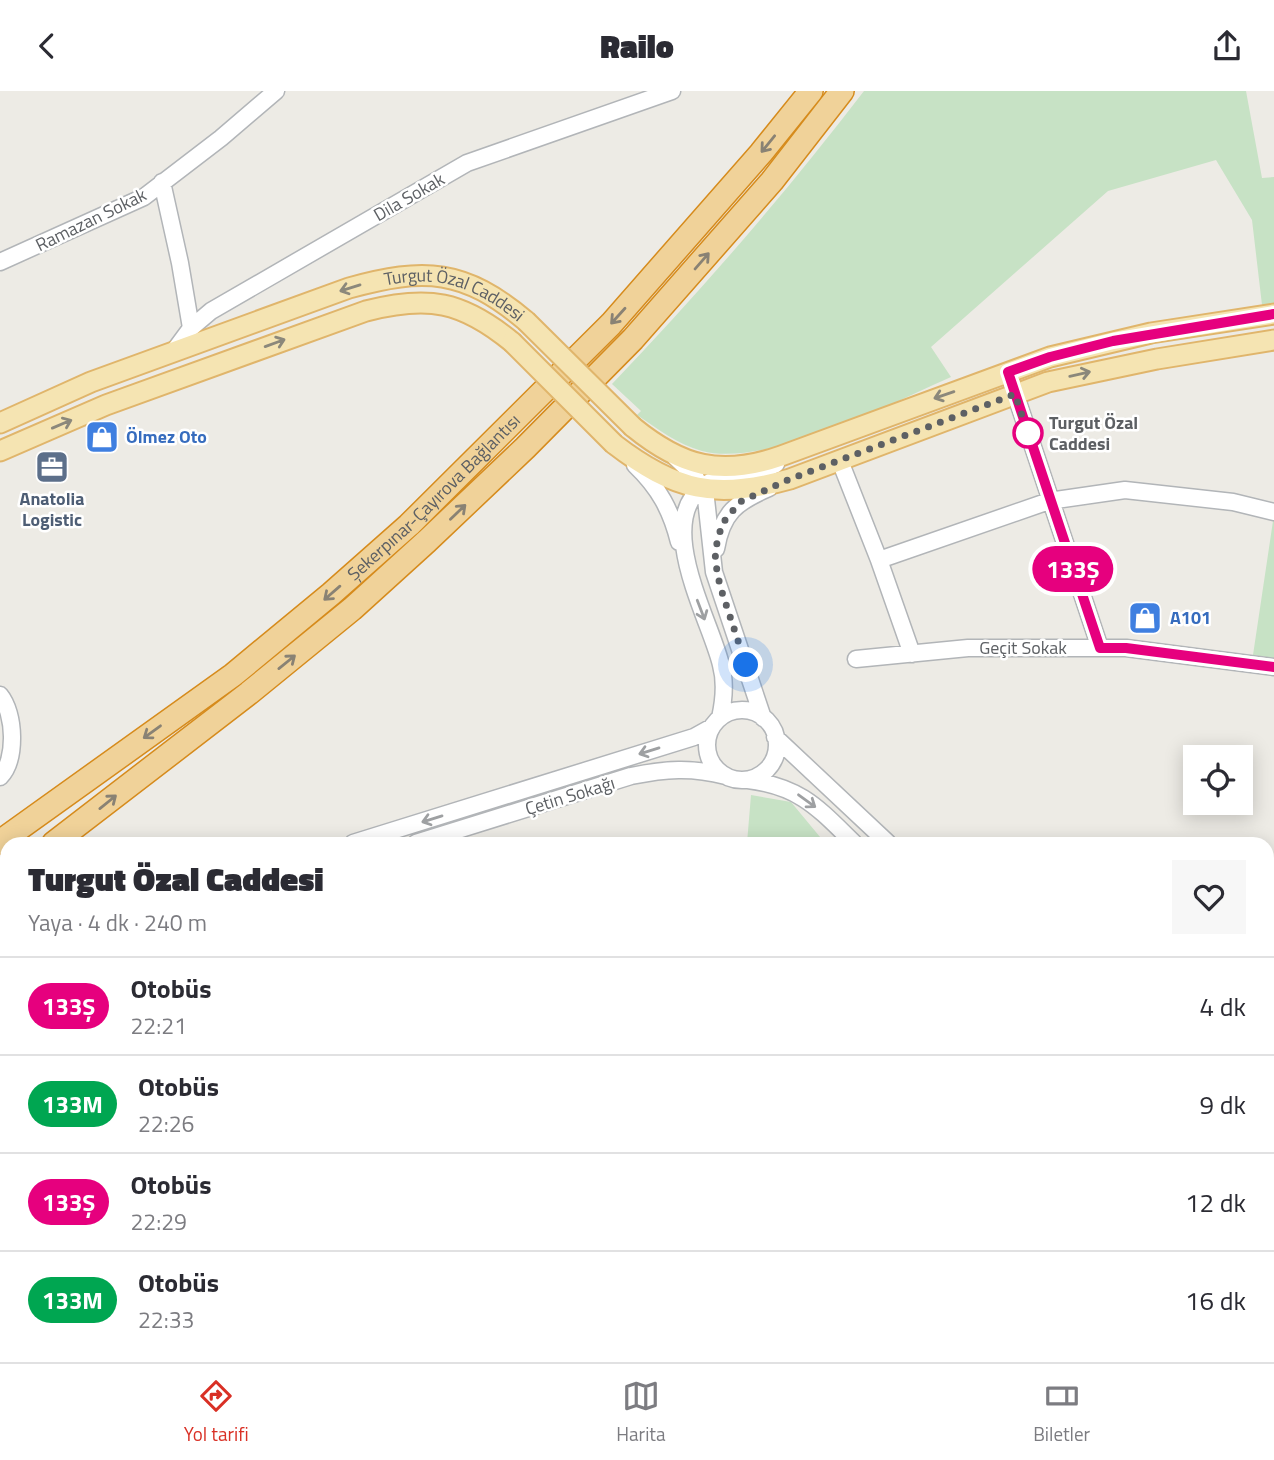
<!DOCTYPE html>
<html lang="tr">
<head>
<meta charset="utf-8">
<style>
  :root { --surface:#fff; --page:#f7f7f7; --text:#2b2b33; --muted:#7c7c81; --line:#e1e1e2; --accent:#d93025 }
  body { margin:0; font-family:"Titillium Web",sans-serif; background:var(--page); color:var(--text); height:100vh; display:flex; flex-direction:column; font-size:26px; white-space:nowrap }
  * { box-sizing:border-box; margin:0 }
  p { font-size:23px; color:var(--muted) }
  .icon { flex:none; width:38px; height:38px; fill:none; stroke:currentColor; stroke-width:2; stroke-linecap:round; stroke-linejoin:round }
  .map { position:relative; flex:1; overflow:hidden }
  .sheet { position:absolute; left:0px; top:746px; width:1274px; height:527px; display:flex; flex-direction:column; background:var(--surface); border-radius:21px 21px 0 0; box-shadow:0 4px 18px #0003 }
  .sheet>* { flex:none }
  .badge { padding:0 14px; border-radius:23px; font-size:24px; line-height:46px }
  .tools { position:absolute; left:1183px; top:654px; display:grid; gap:14px }
  .tools a { display:grid; place-items:center; width:70px; height:70px; border-radius:0px; background:var(--surface); box-shadow:0 4px 18px #0003; font-size:35px }
  .you { position:absolute; width:35px; height:35px; margin:-18px; border:5px solid #fff; border-radius:50%; background:#1a73e8; box-shadow:0 0 0 10px #1a73e833 }
  .map>.badge { position:absolute; translate:-50% -50%; box-shadow:0 0 0 4px #fff }
  .round { display:grid; place-items:center; flex:none; width:74px; height:74px; border-radius:0px; background:var(--page) }
  .head { display:flex; align-items:center; justify-content:space-between; height:119px; padding:0 28px }
  h1 { font-size:33px; font-weight:800; line-height:52px }
  ul { padding:0; list-style:none }
  li { display:flex; align-items:center; gap:21px; height:98px; padding:0 28px; border-top:2px solid var(--line) }
  li div { flex:1 }
  li b { display:block; font-size:26px }
  li em { font-style:normal }
  li .badge { min-width:77px; font-weight:700; text-align:center }
  header { display:flex; justify-content:space-between; align-items:center; height:91px; padding:0 28px; background:var(--surface); font-size:32px; font-weight:800 }
  .dock { display:flex; justify-content:space-around; align-items:center; height:98px; border-top:2px solid var(--line); background:var(--surface); font-size:19px; color:var(--muted) }
  .dock a { display:grid; justify-items:center; gap:4px }
  .dock .current { color:var(--accent) }
  .map>svg:first-child { display:block }
</style>
</head>
<body>
<header><svg class="icon" aria-label="back" viewBox="0 0 24 24"><path d="M15 5l-7 7 7 7"/></svg>Railo<svg class="icon" aria-label="share" viewBox="0 0 24 24"><path d="M12 15V3M7 8l5-5 5 5M5 13v7h14v-7"/></svg></header>
<div class="map">
<svg width="1274" height="1271" viewBox="0 0 1274 1271">
  <rect width="100%" height="100%" fill="#edebe5"/>
  <path fill="#c7e2c5" d="M864 0H1246L1262 87 1274 86V213L1262 214 1252 129 1216 69 1108 100 931 256 951 286C890 313 766 377 702 360 677 353 658 338 637 324L641 320 612 293C701 200 786 102 864 0Z
    M1273 430H1274V567L1253 564Z
    M751 704 791 711 825 752H747Z
    M0 912 7 922V1106L0 1112Z
    M1267 1201 1274 1225V1271H1077L1069 1265H1267Z
    M678 1265H767L784 1271H678Z"/>
  <g fill="none" stroke-linecap="round" stroke-linejoin="round">
    <defs>
      <path id="minor" d="M162 91 180 172 191 237
        M0 171 144 106 221 47 276 0
        M174 260 191 237 211 220 467 72 672 0
        M1008 281 1100 557
        M675 366 695 385 706 408 714 481 763 627
        M840 370 879 469 912 563
        M635 374C659 397 671 419 679 451
        M716 458C722 422 736 411 769 397
        M879 469 1049 410 1125 399 1233 411 1274 421
        M856 568 968 557H1126L1274 576
        M0 604C15 622 17 669 0 686
        M707 654a35 35 0 1 1 70 0a35 35 0 1 1-70 0Z
        M720 627C724 609 726 592 721 574 711 530 652 430 705 394 717 385 732 387 746 385 757 383 766 378 776 373
        M775 646 888 752
        M748 689C801 696 818 717 854 752
        M353 752 694 646 712 636
        M416 752 631 685C666 678 691 676 726 685
        M0 892 7 900
        M1267 1069 1274 1062
        M1267 1134 1274 1141
        M0 1135 7 1129
        M0 1164 7 1158
        M1267 1183 1274 1194
        M789 1265 805 1271
        M1041 1265 1050 1271
        M46 1271 53 1265
        M652 1271V1265
        M825 1271 828 1265"/>
      <g id="major">
        <path id="s1" d="M0 332 91 291 349 197C425 176 464 178 526 230"/>
        <path d="M633 336C682 376 721 386 781 365L1050 266 1151 242 1274 223"/>
        <path d="M614 353C675 400 716 409 790 388L1048 291 1157 268 1274 249"/>
        <path d="M0 360 106 314 366 220C428 204 462 210 512 251"/>
      </g>
      <g id="highway">
        <path id="s2" d="M0 751 233 584 331 503 409 434 611 233 761 62 811 0"/>
        <path d="M54 752 249 602 352 518 427 450 525 357 633 248 772 90 842 0"/>
        <path d="M0 789 7 784"/>
      </g>
    </defs>
    <use href="#minor" stroke="#b2b5b8" stroke-width="19"/>
    <use href="#major" stroke="#e0b56b" stroke-width="23"/>
    <use href="#highway" stroke="#d68b1c" stroke-width="26"/>
    <path stroke="#9ec2a5" stroke-width="2.5" stroke-dasharray="7 3.5" stroke-linecap="butt" d="M0 822 7 818
      M0 864 7 859"/>
    <use href="#minor" stroke="#fff" stroke-width="16"/>
    <use href="#major" stroke="#f5e4b2" stroke-width="19"/>
    <use href="#highway" stroke="#f0d299" stroke-width="23"/>
    <defs>
      <path id="major-bridge" d="M526 230 633 336
        M512 251 614 353"/>
    </defs>
    <use href="#major-bridge" stroke="#e0b56b" stroke-width="23" stroke-linecap="butt"/>
    <use href="#major-bridge" stroke="#f5e4b2" stroke-width="19"/>
  </g>
  <defs><path id="oneway-shaft" d="M-6 0H5M1.5-3L5.5 0L1.5 3" fill="none" stroke-width="1.6" stroke-linecap="round" stroke-linejoin="round" transform="scale(1.75)"/></defs>
  <g stroke="#898274">
    <use href="#oneway-shaft" transform="translate(768 53) rotate(129)"/>
    <use href="#oneway-shaft" transform="translate(702 170) rotate(-49)"/>
    <use href="#oneway-shaft" transform="translate(618 225) rotate(132)"/>
    <use href="#oneway-shaft" transform="translate(458 421) rotate(-44)"/>
    <use href="#oneway-shaft" transform="translate(332 502) rotate(139)"/>
    <use href="#oneway-shaft" transform="translate(287 571) rotate(-39)"/>
    <use href="#oneway-shaft" transform="translate(152 641) rotate(144)"/>
    <use href="#oneway-shaft" transform="translate(108 711) rotate(-39)"/>
  </g>
  <g stroke="#8b887b">
    <use href="#oneway-shaft" transform="translate(350 197) rotate(163)"/>
    <use href="#oneway-shaft" transform="translate(275 252) rotate(-20)"/>
    <use href="#oneway-shaft" transform="translate(1080 283) rotate(-13)"/>
    <use href="#oneway-shaft" transform="translate(944 304) rotate(161)"/>
    <use href="#oneway-shaft" transform="translate(62 333) rotate(-23)"/>
  </g>
  <g stroke="#9ea0a2">
    <use href="#oneway-shaft" transform="translate(701 519) rotate(69)"/>
    <use href="#oneway-shaft" transform="translate(649 660) rotate(163)"/>
    <use href="#oneway-shaft" transform="translate(807 710) rotate(36)"/>
    <use href="#oneway-shaft" transform="translate(432 728) rotate(163)"/>
  </g>
  <g fill="none" stroke-linecap="round" stroke-linejoin="round">
    <defs>
      <path id="line" d="M1274 223 1113 250 1050 266 1008 281 1100 557H1126L1274 576"/>
    </defs>
    <use href="#line" stroke="#fff" stroke-width="16"/>
    <use href="#line" stroke="#e6007e" stroke-width="10"/>
    <path stroke="#5d6064" stroke-width="7" stroke-dasharray="0 12.6" d="M746 574 720 495 716 474 715 460 722 433 740 411 790 388 1015 303 1029 346 1028 342"/>
  </g>
  <defs>
    <symbol id="shop-square" viewBox="-11 -11 22 22"><rect x="-9" y="-9" width="18" height="18" rx="4" fill="#3f7fe0" stroke="#fff"/><path d="M-5-2.5h2.3a2.7 3.5 0 0 1 5.4 0H5L5.5 6h-11ZM-1.5-2.5h3a1.5 2.3 0 0 0-3 0Z" fill="#fff"/></symbol>
    <symbol id="office-square" viewBox="-11 -11 22 22"><rect x="-9" y="-9" width="18" height="18" rx="4" fill="#5c6f8a" stroke="#fff"/><path d="M-6-3h4V-5.5h4V-3h4V5H-6ZM-1-4.5V-3h2v-1.5ZM-6 0V1H6V0Z" fill="#fff"/></symbol>
  </defs>
  <g fill-rule="evenodd">
    <use href="#shop-square" x="83" y="327" width="38" height="38"/>
    <use href="#office-square" x="33" y="357" width="38" height="38"/>
    <use href="#shop-square" x="1126" y="508" width="38" height="38"/>
  </g>
  <circle fill="#fff" stroke="#e6007e" stroke-width="3.5" cx="1028" cy="342" r="14"/>
  <g text-anchor="middle" stroke-width="5" stroke-linejoin="round" paint-order="stroke">
    <g font-size="18" fill="#5d6064" stroke="#fff">
      <text transform="translate(409 106) rotate(-30)" y="6">Dila Sokak</text>
      <text transform="translate(91 129) rotate(-26)" y="6">Ramazan Sokak</text>
      <text dy="6" stroke="none"><textPath href="#s1" startOffset="485">Turgut Özal Caddesi</textPath></text>
      <text dy="6" stroke="none"><textPath href="#s2" startOffset="555">Şekerpınar-Çayırova Bağlantısı</textPath></text>
      <text x="1023" y="563">Geçit Sokak</text>
      <text transform="translate(570 705) rotate(-17)" y="6">Çetin Sokağı</text>
    </g>
    <g font-size="18" font-weight="bold" fill="#5d6064" stroke="#fff" text-anchor="start">
      <text x="1049" y="338">Turgut Özal<tspan x="1049" dy="21">Caddesi</tspan></text>
    </g>
    <g font-size="18" font-weight="bold" fill="#366cbe" stroke="#fff" text-anchor="start">
      <text x="126" y="352">Ölmez Oto</text>
      <text x="1170" y="533">A101</text>
    </g>
    <g font-size="18" font-weight="bold" fill="#4e5e75" stroke="#fff">
      <text x="52" y="414">Anatolia<tspan x="52" dy="21">Logistic</tspan></text>
    </g>
  </g>
</svg>
<div class="tools">
<a><svg class="icon" aria-label="locate" viewBox="0 0 24 24"><circle cx="12" cy="12" r="6"/><path d="M12 2v4M12 18v4M2 12h4M18 12h4"/></svg></a>
</div>
<div class="you" style="left:746px;top:574px"></div>
<b class="badge" style="left:1073px;top:478px;background:#e6007e;color:#fff">133Ş</b>
<section class="sheet">
<div class="head"><div><h1>Turgut Özal Caddesi</h1><p>Yaya · 4 dk · 240 m</p></div><a class="round"><svg class="icon" aria-label="heart" viewBox="0 0 24 24"><path d="M12 20l-8-8c-3-5 5-10 8-4 3-6 11-1 8 4z"/></svg></a></div>
<ul>
<li><span class="badge" style="background:#e6007e;color:#fff">133Ş</span><div><b>Otobüs</b><p>22:21</p></div><em>4 dk</em></li>
<li><span class="badge" style="background:#00a651;color:#fff">133M</span><div><b>Otobüs</b><p>22:26</p></div><em>9 dk</em></li>
<li><span class="badge" style="background:#e6007e;color:#fff">133Ş</span><div><b>Otobüs</b><p>22:29</p></div><em>12 dk</em></li>
<li><span class="badge" style="background:#00a651;color:#fff">133M</span><div><b>Otobüs</b><p>22:33</p></div><em>16 dk</em></li>
</ul>
</section>
</div>
<nav class="dock">
<a class="current"><svg class="icon" aria-label="directions" viewBox="0 0 24 24"><path d="M12 3l9 9-9 9-9-9zM9 14v-3h6M13 9l2 2-2 2"/></svg>Yol tarifi</a>
<a><svg class="icon" aria-label="map" viewBox="0 0 24 24"><path d="M3 6l6-2 6 2 6-2v14l-6 2-6-2-6 2zM9 4v14M15 6v14"/></svg>Harita</a>
<a><svg class="icon" aria-label="tickets" viewBox="0 0 24 24"><path d="M3 7h18v10H3zM15 7v10"/></svg>Biletler</a>
</nav>
</body>
</html>
